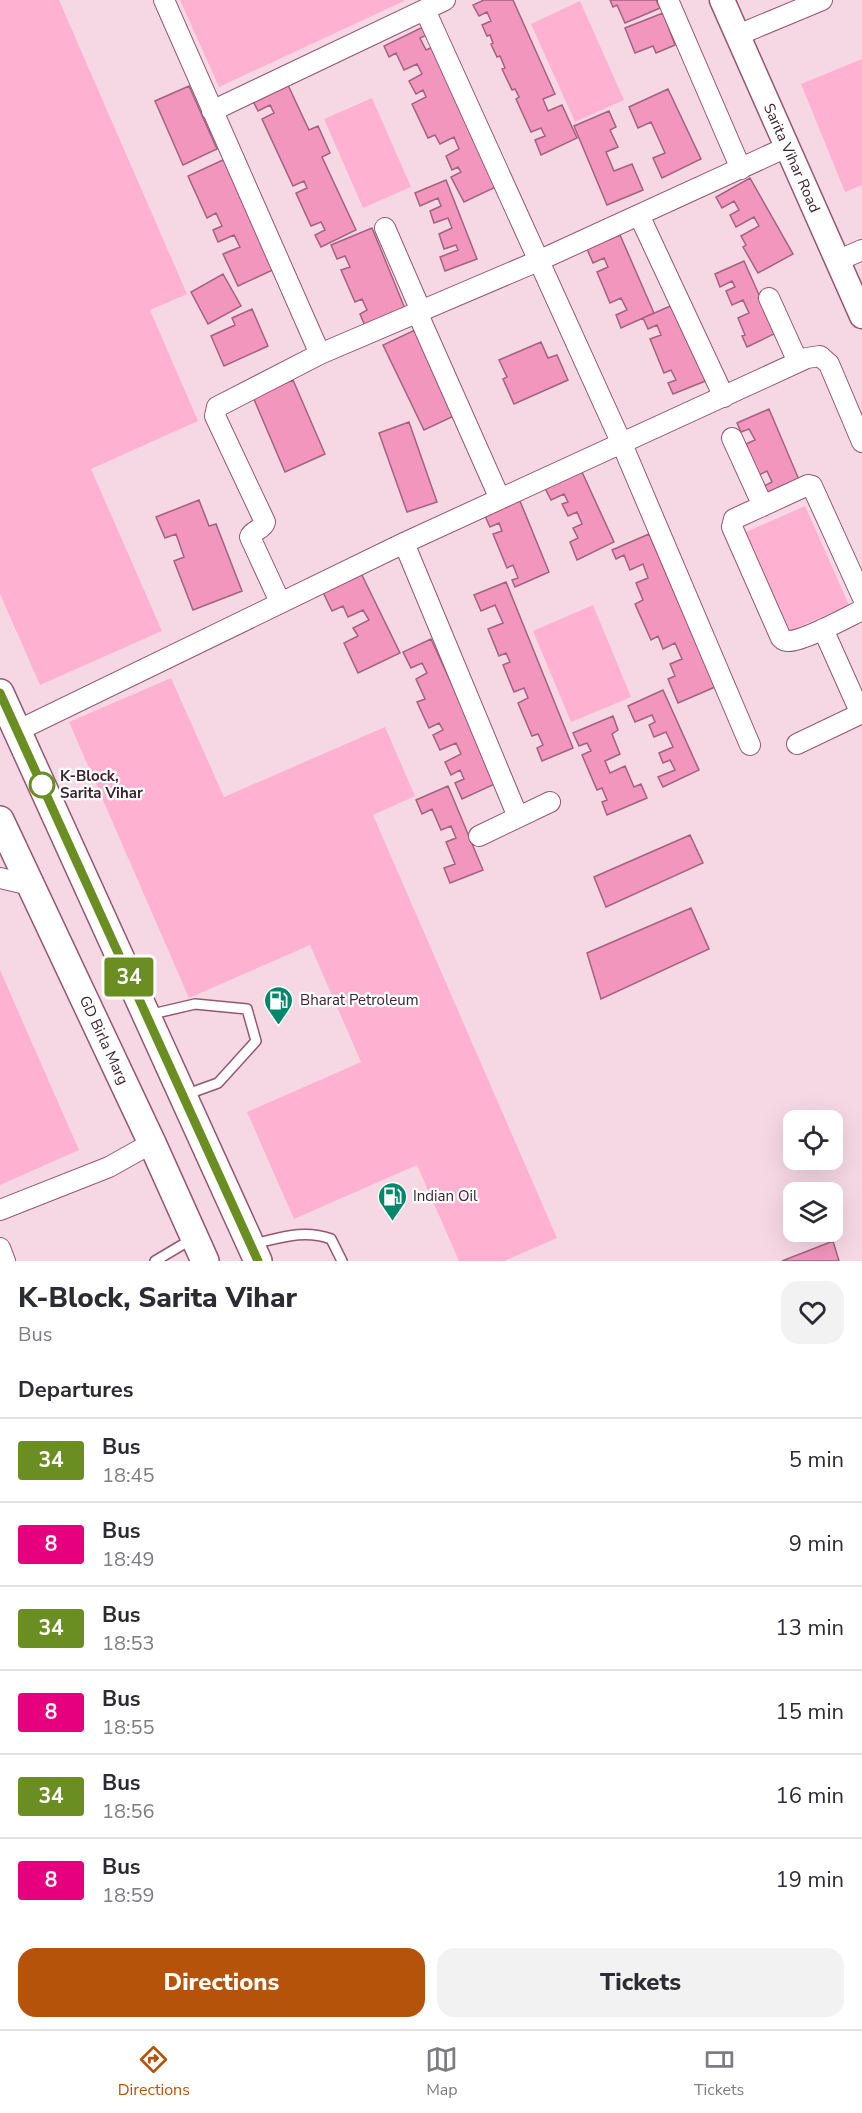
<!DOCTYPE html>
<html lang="en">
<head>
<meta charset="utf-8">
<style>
  :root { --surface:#fff; --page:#f2f2f3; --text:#2b2b33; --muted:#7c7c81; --line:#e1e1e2; --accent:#b45309 }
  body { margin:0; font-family:"Nunito Sans",sans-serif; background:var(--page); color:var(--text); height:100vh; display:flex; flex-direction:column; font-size:22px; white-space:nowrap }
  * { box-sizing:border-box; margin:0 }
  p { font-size:20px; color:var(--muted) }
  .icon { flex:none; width:33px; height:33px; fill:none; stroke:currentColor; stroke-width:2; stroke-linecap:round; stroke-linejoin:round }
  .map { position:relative; height:1261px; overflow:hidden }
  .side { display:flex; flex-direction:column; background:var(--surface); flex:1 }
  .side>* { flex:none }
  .badge { padding:0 12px; border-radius:4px; font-size:21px; line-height:39px }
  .fabs { position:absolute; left:783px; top:1110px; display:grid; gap:12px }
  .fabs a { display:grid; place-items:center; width:60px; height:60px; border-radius:12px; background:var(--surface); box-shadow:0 6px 24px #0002; font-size:30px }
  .map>.badge { position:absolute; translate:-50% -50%; box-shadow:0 0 0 3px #fff }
  h2 { padding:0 18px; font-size:22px; line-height:54px }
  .round { display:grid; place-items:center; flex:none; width:63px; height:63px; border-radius:18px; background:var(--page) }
  .summary { display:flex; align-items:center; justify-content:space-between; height:102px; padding:0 18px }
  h1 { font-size:28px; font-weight:800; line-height:45px }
  .primary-button { display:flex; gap:12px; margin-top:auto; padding:12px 18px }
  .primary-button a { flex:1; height:69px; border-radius:18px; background:var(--accent); color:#fff; font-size:24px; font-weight:800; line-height:69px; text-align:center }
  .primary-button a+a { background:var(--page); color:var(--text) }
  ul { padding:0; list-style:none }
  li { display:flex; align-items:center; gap:18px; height:84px; padding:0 18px; border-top:2px solid var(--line) }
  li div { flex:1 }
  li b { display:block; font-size:22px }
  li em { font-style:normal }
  li .badge { min-width:66px; font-weight:700; text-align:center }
  .menu { display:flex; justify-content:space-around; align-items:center; height:84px; border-top:2px solid var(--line); background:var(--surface); font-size:16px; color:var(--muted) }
  .menu a { display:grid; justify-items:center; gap:3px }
  .menu .active { color:var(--accent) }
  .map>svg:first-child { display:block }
</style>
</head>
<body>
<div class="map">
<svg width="862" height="1261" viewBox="0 0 862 1261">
  <rect width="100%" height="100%" fill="#f6d8e4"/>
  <path fill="#ffb1d2" d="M0 0H59L187 294 150 310 198 421 91 469 162 631 40 685 0 594Z
    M180 0H404V1L219 87Z
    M580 1 624 100 575 122 531 24Z
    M862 59V185L845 192 801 84Z
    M372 98 411 187 363 208 324 119Z
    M805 506 849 605 790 631 746 532Z
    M593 605 631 697 571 722 533 631Z
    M171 678 224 797 385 727 415 796 373 815 557 1238 504 1261H459L417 1165 294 1219 247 1112 361 1062 310 945 189 998 69 722Z
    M0 970 79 1150 0 1185Z"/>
  <path fill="#f296be" stroke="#a3627f" stroke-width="1.5" d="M484 0H513L555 94 543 99 548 111 562 105 577 138 541 155 535 140 545 136 541 128 531 132 516 99 519 97 515 89 512 90 502 69 505 68 500 56 497 57 491 44 493 43 490 35 487 36 482 25 491 21 487 12 479 16 473 5Z
    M610 0H656L660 8 625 23 617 5 613 7Z
    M663 13 675 45 656 53 653 46 635 53 625 28Z
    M425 26 429 34 420 38 426 50 435 46 502 184 464 202 451 177 461 172 458 167 452 170 446 156 459 149 454 137 440 144 435 135 428 138 412 104 426 97 423 90 416 94 409 81 422 74 417 64 404 70 396 53 389 57 384 46Z
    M287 83 309 130 318 126 330 153 322 157 356 230 321 247 315 235 325 230 321 222 311 226 296 193 307 188 304 181 293 186 262 119 274 113 270 105 258 111 252 99Z
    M189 86 217 149 183 165 155 101Z
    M668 89 701 159 662 178 653 158 665 153 651 122 638 128 629 107Z
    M609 111 616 127 610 130 618 147 606 152 614 171 632 164 643 190 607 205 574 126Z
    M225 159 275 269 238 286 223 254 240 247 234 235 218 242 213 230 222 226 216 213 207 218 188 176Z
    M750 178 793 254 758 273 743 247 746 245 741 236 759 226 754 217 736 227 730 215 739 210 734 201 722 208 716 197Z
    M446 180 477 259 445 271 440 257 458 250 456 245 444 249 439 234 452 228 448 218 434 223 430 211 441 206 438 198 420 206 415 193Z
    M372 228 406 311 366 328 360 314 367 310 362 299 355 302 341 270 350 267 345 256 337 259 331 245Z
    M620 235 654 313 621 328 616 315 627 310 621 298 610 303 597 272 608 267 604 258 593 263 587 249Z
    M744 261 776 333 747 347 742 336 745 335 738 318 749 313 743 300 732 305 726 291 735 287 732 281 720 287 715 274Z
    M223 274 241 306 208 324 191 292Z
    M675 304 708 380 673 394 668 383 676 380 671 370 664 373 650 339 661 335 657 325 648 329 643 318Z
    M252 309 268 346 224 366 211 336 235 325 232 318Z
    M415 330 456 415 424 430 383 345Z
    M541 342 548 358 557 355 568 380 514 404 503 379 507 377 499 360Z
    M293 380 325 454 285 472 253 397Z
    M769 409 800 482 769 496 764 486 772 482 767 471 759 475 746 444 755 440 749 429 741 432 737 423Z
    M409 422 437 502 407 512 379 433Z
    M582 472 614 542 577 560 570 542 578 538 573 528 582 524 577 512 568 516 562 504 568 502 564 494 551 500 545 488Z
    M199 500 209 526 216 524 242 591 193 610 174 561 184 557 176 534 165 538 156 517Z
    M520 501 549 572 515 587 512 580 518 578 513 565 507 568 493 534 502 531 499 523 490 527 485 516Z
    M649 534 715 687 678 703 668 679 675 676 670 664 682 659 675 643 663 649 658 636 651 640 635 604 643 600 636 583 648 578 643 564 630 570 624 555 616 559 612 550Z
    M358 567 400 653 358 673 344 643 358 636 353 628 369 620 363 610 348 617 343 606 332 611 320 586Z
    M506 582 573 748 542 761 537 748 543 745 538 734 532 736 518 703 528 698 524 688 514 692 503 665 510 662 506 653 499 656 488 629 503 623 495 605 481 611 474 595Z
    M431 639 497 783 462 799 455 783 464 779 460 770 451 775 445 762 461 754 456 743 440 750 433 735 443 730 439 723 429 728 417 702 425 699 416 679 427 673 422 663 411 668 403 652Z
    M663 690 699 770 663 787 658 777 675 770 670 760 663 763 659 753 673 747 666 732 654 737 649 725 655 722 652 715 635 722 628 706Z
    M613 716 618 730 612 734 620 754 605 761 610 773 625 766 634 787 641 784 647 798 607 815 602 802 607 800 602 788 597 790 582 755 591 751 587 743 579 746 573 733Z
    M448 786 483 870 450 883 444 868 455 864 446 842 456 838 451 826 441 830 432 809 422 814 416 800Z
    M690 835 703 863 606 907 594 877Z
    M691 908 709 949 601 999 587 953Z
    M833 1241 839 1261H782Z"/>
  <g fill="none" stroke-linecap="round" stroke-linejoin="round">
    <defs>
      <path id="service" d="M148 1015 195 1004 247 1009 256 1041 218 1083 185 1095
        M253 1244C280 1238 304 1229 331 1239L342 1261
        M155 1261 192 1239"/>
      <path id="minor" d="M164 0 320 354
        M668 0 741 169
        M425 10 622 444 750 745
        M738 35 822 0
        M212 111 445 0
        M639 215 724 397
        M385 228 421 311
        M837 261 862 250
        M769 298 798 362
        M417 312 500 499
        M732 438 763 506
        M404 543 518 817
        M862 596 812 486 808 485 734 519 732 527 781 638C784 641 785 641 789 641 803 641 846 618 860 611L862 608
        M280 602 250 537C252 530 263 530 265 522L215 416 217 407 320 354 538 261 787 147
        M823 629 861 714
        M17 731 404 543 807 358 820 356 829 364 862 442
        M797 744 862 713
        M479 836 550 802
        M0 878 30 885
        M0 1210 109 1167 152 1143
        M0 1248 5 1261"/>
      <path id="tertiary" d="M722 0 862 316"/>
      <path id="secondary" d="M0 693 258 1261
        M0 820 152 1143 205 1261"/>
    </defs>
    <use href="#service" stroke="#965673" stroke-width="12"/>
    <use href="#minor" stroke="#965673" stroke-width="22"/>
    <use href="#tertiary" stroke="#965673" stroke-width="27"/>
    <use href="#secondary" stroke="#965673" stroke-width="30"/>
    <use href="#service" stroke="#fff" stroke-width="9"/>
    <use href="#minor" stroke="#fff" stroke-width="20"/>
    <use href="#tertiary" stroke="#fff" stroke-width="24"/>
    <use href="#secondary" stroke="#fff" stroke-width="27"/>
  </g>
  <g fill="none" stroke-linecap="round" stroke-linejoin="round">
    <defs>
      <path id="line" d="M0 693 258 1261"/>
    </defs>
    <use href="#line" stroke="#fff" stroke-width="14"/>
    <use href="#line" stroke="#6b8e23" stroke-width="9"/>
  </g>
  <defs>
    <symbol id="fuel-pin" viewBox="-11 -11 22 30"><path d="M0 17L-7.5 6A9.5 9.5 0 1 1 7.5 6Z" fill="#00886d" stroke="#fff"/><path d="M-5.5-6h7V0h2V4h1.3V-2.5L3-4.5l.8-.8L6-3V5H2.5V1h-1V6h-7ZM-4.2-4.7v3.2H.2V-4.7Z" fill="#fff"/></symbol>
  </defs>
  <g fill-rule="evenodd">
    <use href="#fuel-pin" x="262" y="984" width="33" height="45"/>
    <use href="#fuel-pin" x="376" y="1180" width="33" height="45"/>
  </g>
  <circle fill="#fff" stroke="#6b8e23" stroke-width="3" cx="42" cy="785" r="12"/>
  <g text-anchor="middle" stroke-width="4.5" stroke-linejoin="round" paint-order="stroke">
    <g font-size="15" fill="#3e222e" stroke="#fff">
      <text transform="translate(792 158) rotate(66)" y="5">Sarita Vihar Road</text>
      <text transform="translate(104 1040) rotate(65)" y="5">GD Birla Marg</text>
    </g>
    <g font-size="15" font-weight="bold" fill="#3e222e" stroke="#fff" text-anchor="start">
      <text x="60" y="781">K-Block,<tspan x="60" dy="17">Sarita Vihar</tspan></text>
    </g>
    <g font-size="15" fill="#3e222e" stroke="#fff" text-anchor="start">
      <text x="300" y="1005">Bharat Petroleum</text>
      <text x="413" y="1201">Indian Oil</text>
    </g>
  </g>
</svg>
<div class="fabs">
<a><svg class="icon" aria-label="locate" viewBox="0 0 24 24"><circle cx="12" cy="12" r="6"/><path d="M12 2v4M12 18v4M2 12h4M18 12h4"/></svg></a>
<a><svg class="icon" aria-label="layers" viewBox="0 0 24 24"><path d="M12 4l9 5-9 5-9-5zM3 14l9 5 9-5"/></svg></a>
</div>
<b class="badge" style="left:129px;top:977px;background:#6b8e23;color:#fff">34</b>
</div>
<section class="side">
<div class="summary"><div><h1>K-Block, Sarita Vihar</h1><p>Bus</p></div><a class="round"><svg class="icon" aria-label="heart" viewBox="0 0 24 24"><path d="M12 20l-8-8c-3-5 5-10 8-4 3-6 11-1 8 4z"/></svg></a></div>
<h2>Departures</h2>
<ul>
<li><span class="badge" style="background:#6b8e23;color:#fff">34</span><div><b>Bus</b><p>18:45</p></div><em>5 min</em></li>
<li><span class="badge" style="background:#e6007e;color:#fff">8</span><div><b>Bus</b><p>18:49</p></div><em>9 min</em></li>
<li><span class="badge" style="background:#6b8e23;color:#fff">34</span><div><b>Bus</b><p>18:53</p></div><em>13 min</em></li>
<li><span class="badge" style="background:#e6007e;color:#fff">8</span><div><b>Bus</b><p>18:55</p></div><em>15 min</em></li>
<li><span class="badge" style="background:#6b8e23;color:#fff">34</span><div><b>Bus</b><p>18:56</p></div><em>16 min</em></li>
<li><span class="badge" style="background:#e6007e;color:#fff">8</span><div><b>Bus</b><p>18:59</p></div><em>19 min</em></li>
</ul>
<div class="primary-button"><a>Directions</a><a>Tickets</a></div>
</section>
<nav class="menu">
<a class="active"><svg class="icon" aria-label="directions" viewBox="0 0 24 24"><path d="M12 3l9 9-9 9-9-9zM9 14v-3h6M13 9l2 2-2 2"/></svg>Directions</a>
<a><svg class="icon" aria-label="map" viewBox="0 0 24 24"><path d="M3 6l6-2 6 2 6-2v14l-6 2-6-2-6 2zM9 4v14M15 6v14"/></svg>Map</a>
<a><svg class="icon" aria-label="tickets" viewBox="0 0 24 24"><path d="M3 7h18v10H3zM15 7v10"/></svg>Tickets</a>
</nav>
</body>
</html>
